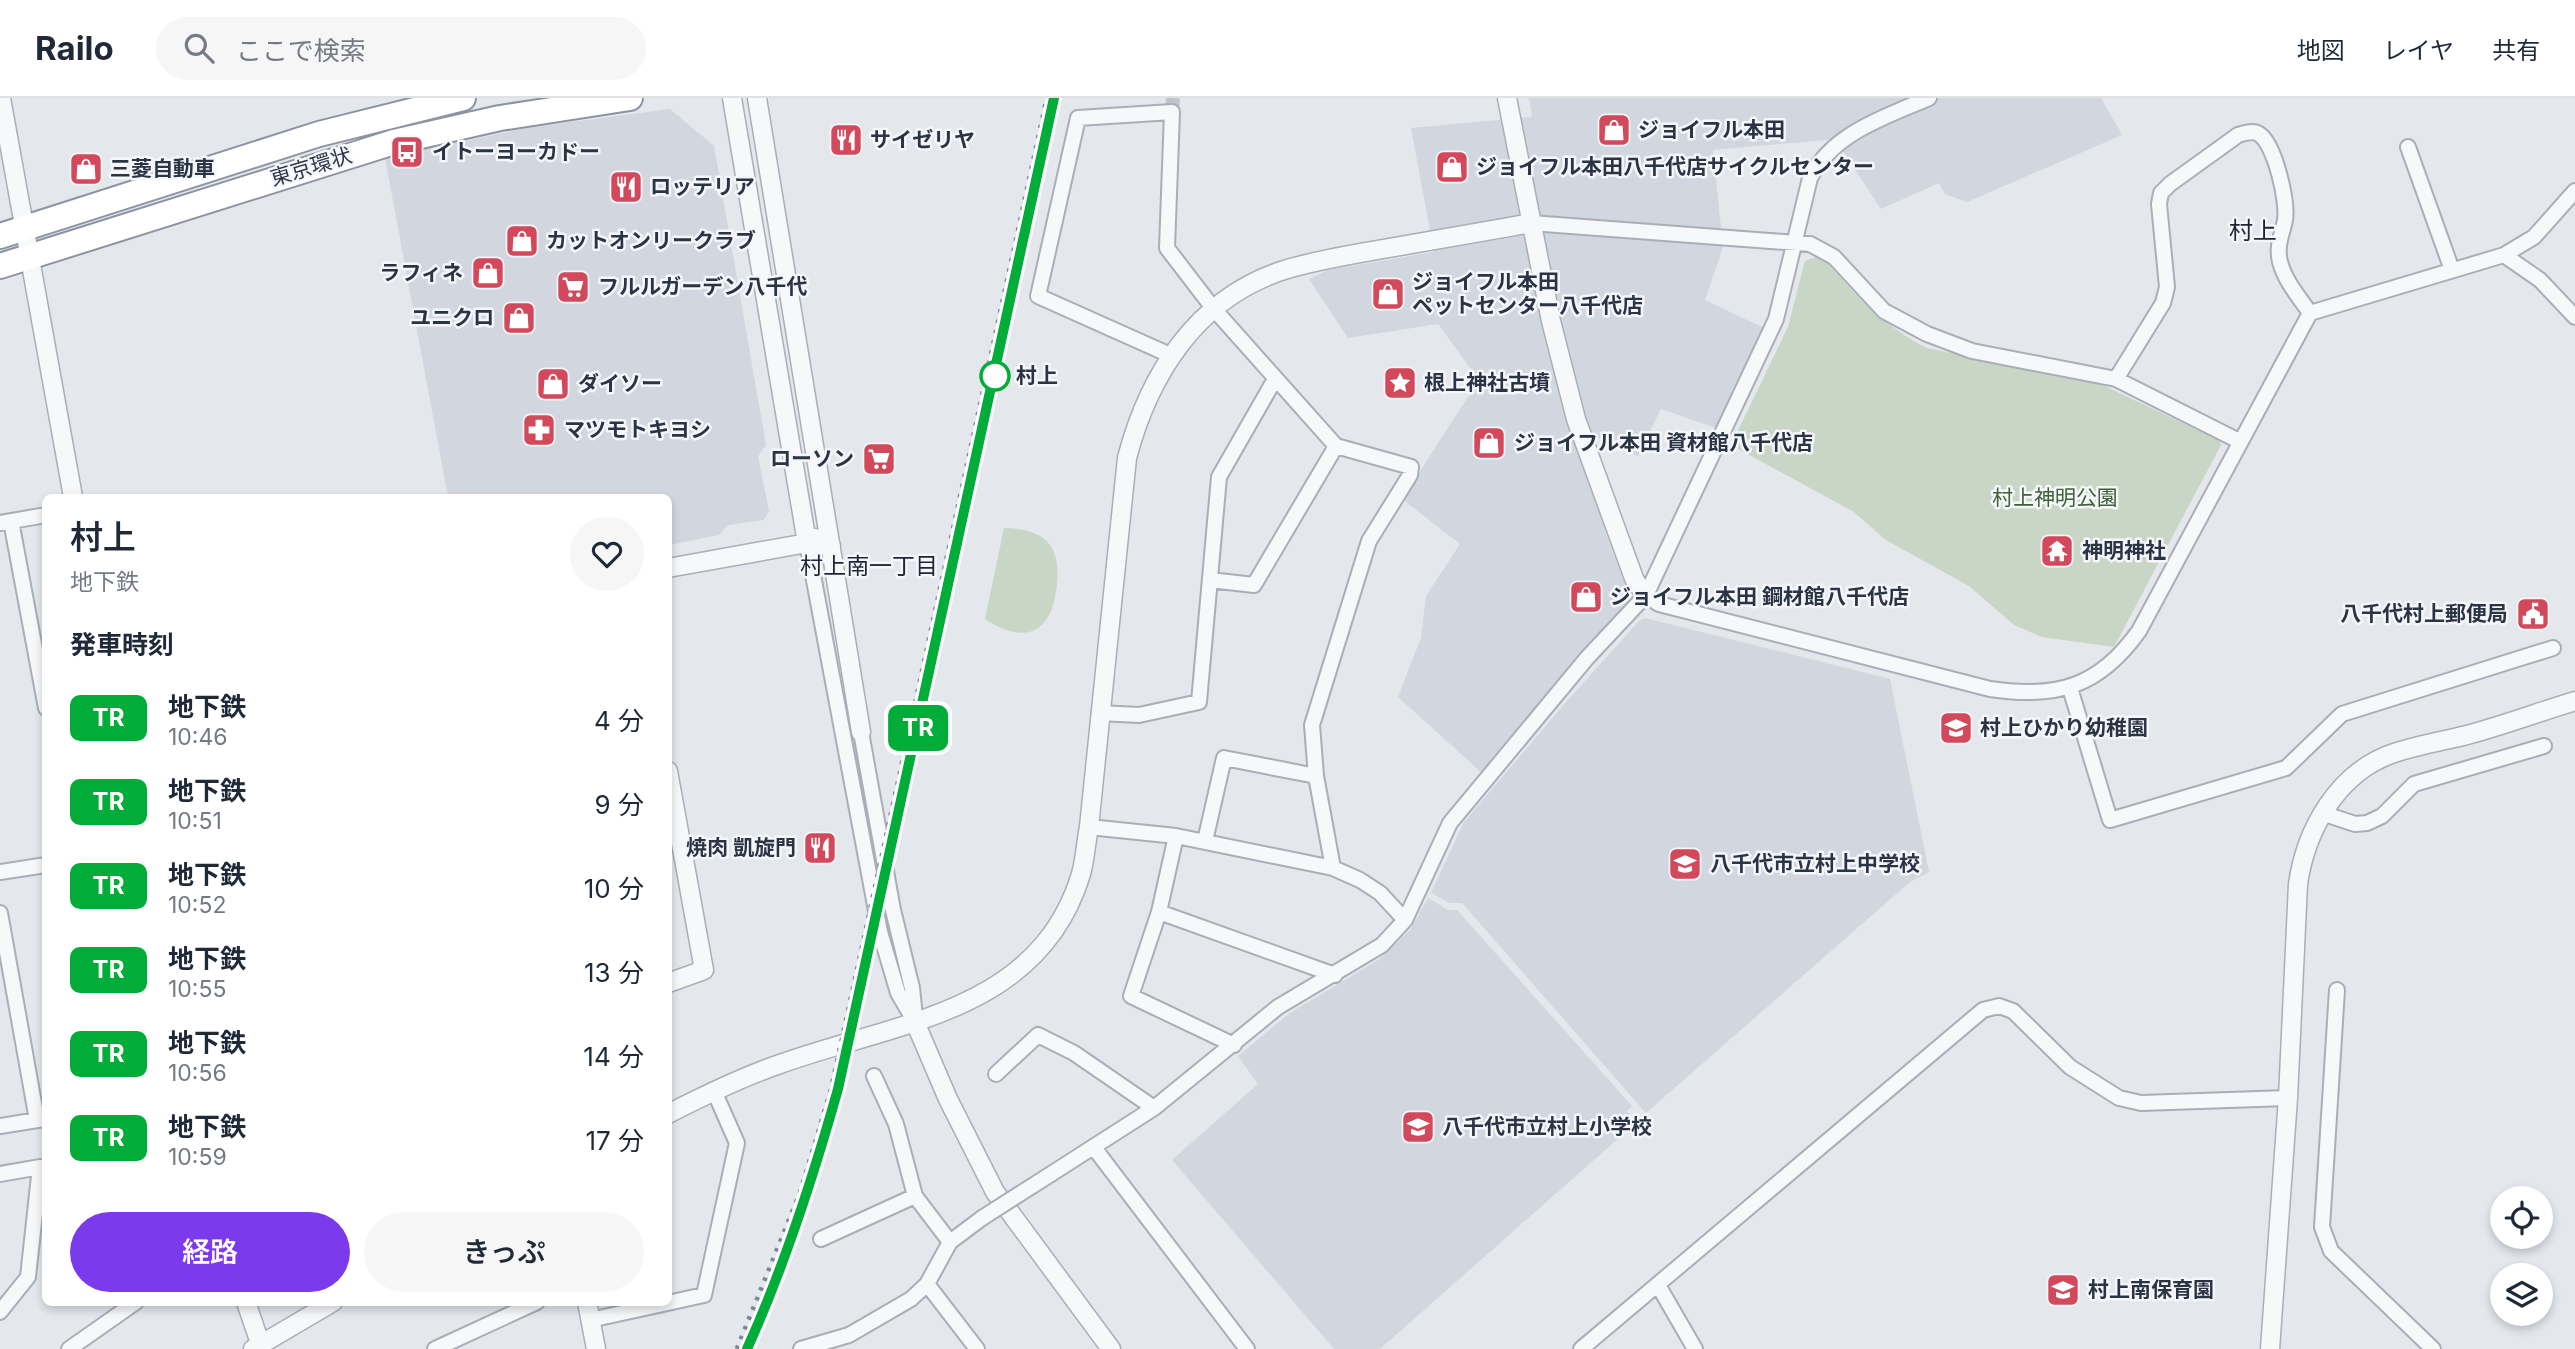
<!DOCTYPE html>
<html lang="ja">
<head>
<meta charset="utf-8">
<style>
  :root { --surface:#fff; --page:#f6f6f7; --text:#1f2937; --muted:#747a83; --line:#e0e1e3; --accent:#7c3aed }
  body { margin:0; font-family:Inter,"Noto Sans JP",sans-serif; background:var(--page); color:var(--text); height:100vh; display:flex; flex-direction:column; font-size:26px; white-space:nowrap }
  * { box-sizing:border-box; margin:0 }
  p { font-size:23px; color:var(--muted) }
  .icon { flex:none; width:38px; height:38px; fill:none; stroke:currentColor; stroke-width:2; stroke-linecap:round; stroke-linejoin:round }
  .map { position:relative; flex:1; overflow:hidden }
  .details { position:absolute; left:42px; top:396px; width:630px; height:812px; display:flex; flex-direction:column; background:var(--surface); border-radius:10px; box-shadow:0 4px 10px #0003 }
  .details>* { flex:none }
  .badge { padding:0 14px; border-radius:10px; font-size:24px; line-height:46px }
  .buttons { position:absolute; left:2490px; top:1088px; display:grid; gap:14px }
  .buttons a { display:grid; place-items:center; width:63px; height:63px; border-radius:50%; background:var(--surface); box-shadow:0 4px 10px #0003; font-size:35px }
  .map>.badge { position:absolute; translate:-50% -50%; box-shadow:0 0 0 4px #fff }
  h2 { padding:0 28px; font-size:26px; line-height:63px }
  .round { display:grid; place-items:center; flex:none; width:74px; height:74px; border-radius:37px; background:var(--page) }
  .summary { display:flex; align-items:center; justify-content:space-between; height:119px; padding:0 28px }
  h1 { font-size:33px; font-weight:600; line-height:52px }
  .cta { display:flex; gap:14px; margin-top:auto; padding:14px 28px }
  .cta a { flex:1; height:80px; border-radius:42px; background:var(--accent); color:#fff; font-size:28px; font-weight:600; line-height:80px; text-align:center }
  .cta a+a { background:var(--page); color:var(--text) }
  ul { padding:0; list-style:none }
  li { display:flex; align-items:center; gap:21px; height:84px; padding:0 28px }
  li div { flex:1 }
  li b { display:block; font-size:26px }
  li em { font-style:normal }
  li .badge { min-width:77px; font-weight:700; text-align:center }
  header { display:flex; align-items:center; gap:42px; box-sizing:border-box; height:98px; padding:0 35px; background:var(--surface); border-bottom:2px solid var(--line) }
  header strong { font-size:33px }
  nav { display:flex; gap:38px; margin-inline-start:auto; font-size:24px }
  .search { width:490px; height:63px; background:var(--page); display:flex; align-items:center; gap:18px; box-sizing:border-box; padding:0 24px; border-radius:38px; color:var(--muted); font-size:26px }
  .map>svg:first-child { display:block }
</style>
</head>
<body>
<header>
<strong>Railo</strong>
<div class="search"><svg class="icon" aria-label="search" viewBox="0 0 24 24"><circle cx="10" cy="10" r="6"/><path d="M15 15l6 6"/></svg>ここで検索</div>
<nav><a>地図</a><a>レイヤ</a><a>共有</a></nav>
</header>
<div class="map">
<svg width="2575" height="1251" viewBox="0 0 2575 1251">
  <rect width="100%" height="100%" fill="#e4e7ec"/>
  <path fill="#d2d6de" d="M1529 0H2101L2122 37 1967 104 1945 96 1939 85 1881 111 1835 41 1713 52 1723 149 1705 202 1766 231 1719 331 1661 311 1638 358 1572 328 1608 441 1631 501 1482 675 1398 599 1421 540 1426 498 1460 446 1402 401 1479 282 1438 226 1348 240 1309 181 1328 172 1434 154 1411 30 1532 19Z
    M670 11 714 48 766 347 758 358 769 413 764 422 728 427 719 437 669 447 668 399H448L385 60 526 30Z
    M1645 520 1890 581 1929 774 1910 784 1646 1015 1462 805H1449L1431 795 1464 724 1566 604 1640 522Z
    M1428 800 1448 812H1457L1632 1008 1627 1013 1631 1018 1623 1025 1628 1032 1380 1251H1334L1172 1062 1258 986 1238 958 1290 915 1378 862 1410 832Z"/>
  <path fill="#c9d6c5" d="M1821 157C1852 194 1884 229 1927 250L2098 285 2219 342 2221 347 2114 549 2042 539 2014 527 1969 488 1886 442 1854 414 1731 347 1788 229 1805 163Z
    M1004 430C1043 431 1061 446 1057 485 1053 533 1028 549 985 521Z"/>
  <g fill="none" stroke-linecap="round" stroke-linejoin="round">
    <path stroke="#bfc3cb" stroke-width="14" stroke-dasharray="14 7" stroke-linecap="butt" d="M1172 14 1173 0"/>
    <defs>
      <path id="minor" d="M2408 49 2452 172
        M1531 125 1810 146 1834 159 1884 213 1927 236 1972 253 2116 281 2239 343
        M2504 157 2540 182 2575 219
        M1170 257 1038 198 1078 20 1172 14 1167 150 1213 210 1336 348 1411 369 1410 377 1369 443 1312 627 1316 678 1333 770
        M2116 281 2163 205 2167 189 2159 106 2161 95 2170 86 2238 37C2245 35 2253 32 2259 36 2275 46 2288 104 2285 122 2282 138 2276 147 2280 164 2285 183 2299 199 2310 215
        M11 423 46 610
        M0 425 46 417
        M807 445 880 834 898 895 915 924
        M1210 482 1254 487 1336 348
        M1646 497 1659 506 1990 591C2057 601 2099 589 2139 533L2310 215 2504 157 2534 139 2575 93
        M2070 590 2110 722 2286 670 2342 616 2553 550
        M1099 615 1139 617 1199 604 1219 379 1275 281
        M861 634 893 812 912 890 915 919
        M2322 715 2355 726 2367 725 2382 718 2414 686 2544 648
        M1089 729 1176 738 1333 770 1360 782 1380 795 1405 822
        M1176 738 1159 814 1131 898 1234 947
        M1205 743 1224 660 1316 678
        M0 774 46 767
        M1159 814 1335 877
        M0 815 37 1022
        M2337 892 2322 1129 2331 1153 2433 1251
        M996 976 1038 937 1074 955 1154 1010
        M874 978 896 1026 915 1098 950 1144
        M0 1028 44 1021
        M1095 1051 1247 1251
        M0 1076 40 1069 28 1179 0 1214
        M1051 1076 1154 1010 1278 909 1382 847 1405 822 1450 725 1587 560 1646 497 1776 221 1810 80C1833 35 1885 19 1929 0
        M821 1141 915 1098
        M927 1186 977 1251
        M1658 1187 1695 1251
        M590 1222 704 1197 737 1045 714 993
        M69 1251 136 1204
        M435 1251 537 1204
        M801 1251 849 1237 911 1201 927 1186 950 1144 982 1120
        M1581 1251 1983 912 1999 908 2013 913 2070 969 2119 1000 2141 1005 2288 1000"/>
      <path id="tertiary" d="M1 0 73 399
        M732 0 807 445 831 448
        M757 0 861 634
        M1507 0 1551 223 1576 321 1635 483 1646 497
        M668 470 807 445 815 440
        M668 673 704 872 668 885
        M915 924 948 1001 995 1094 1111 1251
        M668 1016C705 997 742 979 780 966 896 924 1039 915 1081 776 1085 762 1086 744 1089 729L1127 360C1149 276 1197 200 1284 172 1317 162 1350 157 1383 151 1433 142 1482 134 1531 125
        M246 1204 262 1251
        M587 1204 596 1251
        M253 1251 333 1204
        M2270 1251 2288 1000 2298 786C2306 731 2338 674 2394 655 2418 647 2443 643 2467 637 2504 627 2539 614 2575 603"/>
      <path id="trunk" d="M0 138 319 36 463 0
        M0 168 394 44 500 20 630 0"/>
    </defs>
    <use href="#minor" stroke="#a9aeb7" stroke-width="18"/>
    <use href="#tertiary" stroke="#a9aeb7" stroke-width="21"/>
    <use href="#trunk" stroke="#8b94a3" stroke-width="28"/>
    <use href="#minor" stroke="#f7f8fa" stroke-width="14"/>
    <use href="#tertiary" stroke="#f7f8fa" stroke-width="18"/>
    <use href="#trunk" stroke="#fff" stroke-width="24"/>
    <path stroke="#7d8696" stroke-width="5" stroke-dasharray="3.5 7" stroke-linecap="butt" d="M737 1251 800 1095 831 992 1047 0"/>
    <defs>
      <path id="minor-bridge" d="M982 1120 1051 1076"/>
    </defs>
    <use href="#minor-bridge" stroke="#a9aeb7" stroke-width="18" stroke-linecap="butt"/>
    <use href="#minor-bridge" stroke="#f7f8fa" stroke-width="14"/>
  </g>
  <g fill="none" stroke-linecap="round" stroke-linejoin="round">
    <defs>
      <path id="line" d="M747 1251C785 1167 813 1080 838 991L1054 0"/>
    </defs>
    <use href="#line" stroke="#fff" stroke-width="16"/>
    <use href="#line" stroke="#02ac39" stroke-width="10"/>
  </g>
  <defs>
    <symbol id="shop-square" viewBox="-11 -11 22 22"><rect x="-9" y="-9" width="18" height="18" rx="4" fill="#d1495b" stroke="#f4f6f9"/><path d="M-5-2.5h2.3a2.7 3.5 0 0 1 5.4 0H5L5.5 6h-11ZM-1.5-2.5h3a1.5 2.3 0 0 0-3 0Z" fill="#fff"/></symbol>
    <symbol id="restaurant-square" viewBox="-11 -11 22 22"><rect x="-9" y="-9" width="18" height="18" rx="4" fill="#d1495b" stroke="#f4f6f9"/><path d="M-5-6h1v4h1v-4h1v4h1v-4h1v5L-1.5 .5V6h-2V.5L-5-1ZM5-6V6H3V1.5H1.5Q1.5-4 5-6Z" fill="#fff"/></symbol>
    <symbol id="bus-square" viewBox="-11 -11 22 22"><rect x="-9" y="-9" width="18" height="18" rx="4" fill="#d1495b" stroke="#f4f6f9"/><path d="M-5-6H5V4H4V6H2V4H-2V6H-4V4H-5ZM-3.5-4V0h7V-4ZM-3.5 1.2v1.5H-2V1.2ZM2 1.2v1.5H3.5V1.2Z" fill="#fff"/></symbol>
    <symbol id="supermarket-square" viewBox="-11 -11 22 22"><rect x="-9" y="-9" width="18" height="18" rx="4" fill="#d1495b" stroke="#f4f6f9"/><path d="M-6-5.5h2.5l.6 2H6L4.5 2H-2.5L-4.4-4H-6ZM-1.5 3.2a1.3 1.3 0 1 0 .1 0ZM3 3.2a1.3 1.3 0 1 0 .1 0Z" fill="#fff"/></symbol>
    <symbol id="sight-square" viewBox="-11 -11 22 22"><rect x="-9" y="-9" width="18" height="18" rx="4" fill="#d1495b" stroke="#f4f6f9"/><path d="M0-6L1.8-2.2L6-1.7L2.9 1.2L3.7 5.4L0 3.3L-3.7 5.4L-2.9 1.2L-6-1.7L-1.8-2.2Z" fill="#fff"/></symbol>
    <symbol id="pharmacy-square" viewBox="-11 -11 22 22"><rect x="-9" y="-9" width="18" height="18" rx="4" fill="#d1495b" stroke="#f4f6f9"/><path d="M-2-6h4v4h4v4h-4v4h-4v-4h-4v-4h4Z" fill="#fff"/></symbol>
    <symbol id="temple-square" viewBox="-11 -11 22 22"><rect x="-9" y="-9" width="18" height="18" rx="4" fill="#d1495b" stroke="#f4f6f9"/><path d="M0-6L5-2H3V0L6.5 2.5H4V6H1.5V3h-3V6H-4V2.5H-6.5L-3 0V-2H-5Z" fill="#fff"/></symbol>
    <symbol id="civic-square" viewBox="-11 -11 22 22"><rect x="-9" y="-9" width="18" height="18" rx="4" fill="#d1495b" stroke="#f4f6f9"/><path d="M-.6-6.5H3V-4.5H.6V-3L4-1V1h2V6H-6V1h2V-1L-.6-3ZM-1.2 2.5V6h2.4V2.5Z" fill="#fff"/></symbol>
    <symbol id="school-square" viewBox="-11 -11 22 22"><rect x="-9" y="-9" width="18" height="18" rx="4" fill="#d1495b" stroke="#f4f6f9"/><path d="M0-5L7-2L0 1L-7-2ZM-4 1L0 2.5L4 1V4Q0 6-4 4Z" fill="#fff"/></symbol>
  </defs>
  <g fill-rule="evenodd">
    <use href="#shop-square" x="1595" y="13" width="38" height="38"/>
    <use href="#restaurant-square" x="827" y="23" width="38" height="38"/>
    <use href="#bus-square" x="388" y="35" width="38" height="38"/>
    <use href="#shop-square" x="1433" y="50" width="38" height="38"/>
    <use href="#shop-square" x="67" y="52" width="38" height="38"/>
    <use href="#restaurant-square" x="607" y="70" width="38" height="38"/>
    <use href="#shop-square" x="503" y="124" width="38" height="38"/>
    <use href="#shop-square" x="469" y="156" width="38" height="38"/>
    <use href="#supermarket-square" x="554" y="170" width="38" height="38"/>
    <use href="#shop-square" x="1369" y="177" width="38" height="38"/>
    <use href="#shop-square" x="500" y="201" width="38" height="38"/>
    <use href="#sight-square" x="1381" y="266" width="38" height="38"/>
    <use href="#shop-square" x="534" y="267" width="38" height="38"/>
    <use href="#pharmacy-square" x="520" y="313" width="38" height="38"/>
    <use href="#shop-square" x="1470" y="326" width="38" height="38"/>
    <use href="#supermarket-square" x="860" y="342" width="38" height="38"/>
    <use href="#temple-square" x="2038" y="434" width="38" height="38"/>
    <use href="#shop-square" x="1567" y="480" width="38" height="38"/>
    <use href="#civic-square" x="2514" y="497" width="38" height="38"/>
    <use href="#school-square" x="1937" y="611" width="38" height="38"/>
    <use href="#restaurant-square" x="801" y="731" width="38" height="38"/>
    <use href="#school-square" x="1666" y="747" width="38" height="38"/>
    <use href="#school-square" x="1399" y="1010" width="38" height="38"/>
    <use href="#school-square" x="2044" y="1173" width="38" height="38"/>
  </g>
  <circle fill="#fff" stroke="#02ac39" stroke-width="3.5" cx="995" cy="278" r="14"/>
  <g text-anchor="middle" stroke-width="5" stroke-linejoin="round" paint-order="stroke">
    <g font-size="21" font-weight="bold" fill="#2b3445" stroke="#f4f6f9" text-anchor="start">
      <text x="1638" y="39">ジョイフル本田</text>
      <text x="870" y="49">サイゼリヤ</text>
      <text x="432" y="61">イトーヨーカドー</text>
      <text x="1476" y="76">ジョイフル本田八千代店サイクルセンター</text>
      <text x="110" y="78">三菱自動車</text>
      <text x="650" y="96">ロッテリア</text>
      <text x="546" y="150">カットオンリークラブ</text>
      <text x="463" y="182" text-anchor="end">ラフィネ</text>
      <text x="1412" y="191">ジョイフル本田<tspan x="1412" dy="24">ペットセンター八千代店</tspan></text>
      <text x="598" y="196">フルルガーデン八千代</text>
      <text x="494" y="227" text-anchor="end">ユニクロ</text>
      <text x="1424" y="292">根上神社古墳</text>
      <text x="578" y="293">ダイソー</text>
      <text x="564" y="339">マツモトキヨシ</text>
      <text x="1514" y="352">ジョイフル本田 資材館八千代店</text>
      <text x="854" y="368" text-anchor="end">ローソン</text>
      <text x="2082" y="460">神明神社</text>
      <text x="1610" y="506">ジョイフル本田 鋼材館八千代店</text>
      <text x="2508" y="523" text-anchor="end">八千代村上郵便局</text>
      <text x="1980" y="637">村上ひかり幼稚園</text>
      <text x="796" y="757" text-anchor="end">焼肉 凱旋門</text>
      <text x="1710" y="773">八千代市立村上中学校</text>
      <text x="1442" y="1036">八千代市立村上小学校</text>
      <text x="2088" y="1199">村上南保育園</text>
    </g>
    <g font-size="21" fill="#2b3445" stroke="#f4f6f9">
      <text transform="translate(311 69) rotate(-17)" y="7">東京環状</text>
    </g>
    <g font-size="21" font-weight="bold" fill="#2b3445" stroke="#f4f6f9" text-anchor="start">
      <text x="1016" y="285">村上</text>
    </g>
    <g font-size="21" fill="#3f6138" stroke="#f4f6f9">
      <text x="2055" y="407">村上神明公園</text>
    </g>
    <g font-size="23" fill="#1d2536" stroke="#f4f6f9">
      <text x="869" y="476">村上南一丁目</text>
    </g>
    <g font-size="24" fill="#1d2536" stroke="#f4f6f9">
      <text x="2253" y="141">村上</text>
    </g>
  </g>
</svg>
<div class="buttons">
<a><svg class="icon" aria-label="locate" viewBox="0 0 24 24"><circle cx="12" cy="12" r="6"/><path d="M12 2v4M12 18v4M2 12h4M18 12h4"/></svg></a>
<a><svg class="icon" aria-label="layers" viewBox="0 0 24 24"><path d="M12 4l9 5-9 5-9-5zM3 14l9 5 9-5"/></svg></a>
</div>
<b class="badge" style="left:918px;top:630px;background:#02ac39;color:#fff">TR</b>
<section class="details">
<div class="summary"><div><h1>村上</h1><p>地下鉄</p></div><a class="round"><svg class="icon" aria-label="heart" viewBox="0 0 24 24"><path d="M12 20l-8-8c-3-5 5-10 8-4 3-6 11-1 8 4z"/></svg></a></div>
<h2>発車時刻</h2>
<ul>
<li><span class="badge" style="background:#02ac39;color:#fff">TR</span><div><b>地下鉄</b><p>10:46</p></div><em>4 分</em></li>
<li><span class="badge" style="background:#02ac39;color:#fff">TR</span><div><b>地下鉄</b><p>10:51</p></div><em>9 分</em></li>
<li><span class="badge" style="background:#02ac39;color:#fff">TR</span><div><b>地下鉄</b><p>10:52</p></div><em>10 分</em></li>
<li><span class="badge" style="background:#02ac39;color:#fff">TR</span><div><b>地下鉄</b><p>10:55</p></div><em>13 分</em></li>
<li><span class="badge" style="background:#02ac39;color:#fff">TR</span><div><b>地下鉄</b><p>10:56</p></div><em>14 分</em></li>
<li><span class="badge" style="background:#02ac39;color:#fff">TR</span><div><b>地下鉄</b><p>10:59</p></div><em>17 分</em></li>
</ul>
<div class="cta"><a>経路</a><a>きっぷ</a></div>
</section>
</div>
</body>
</html>
